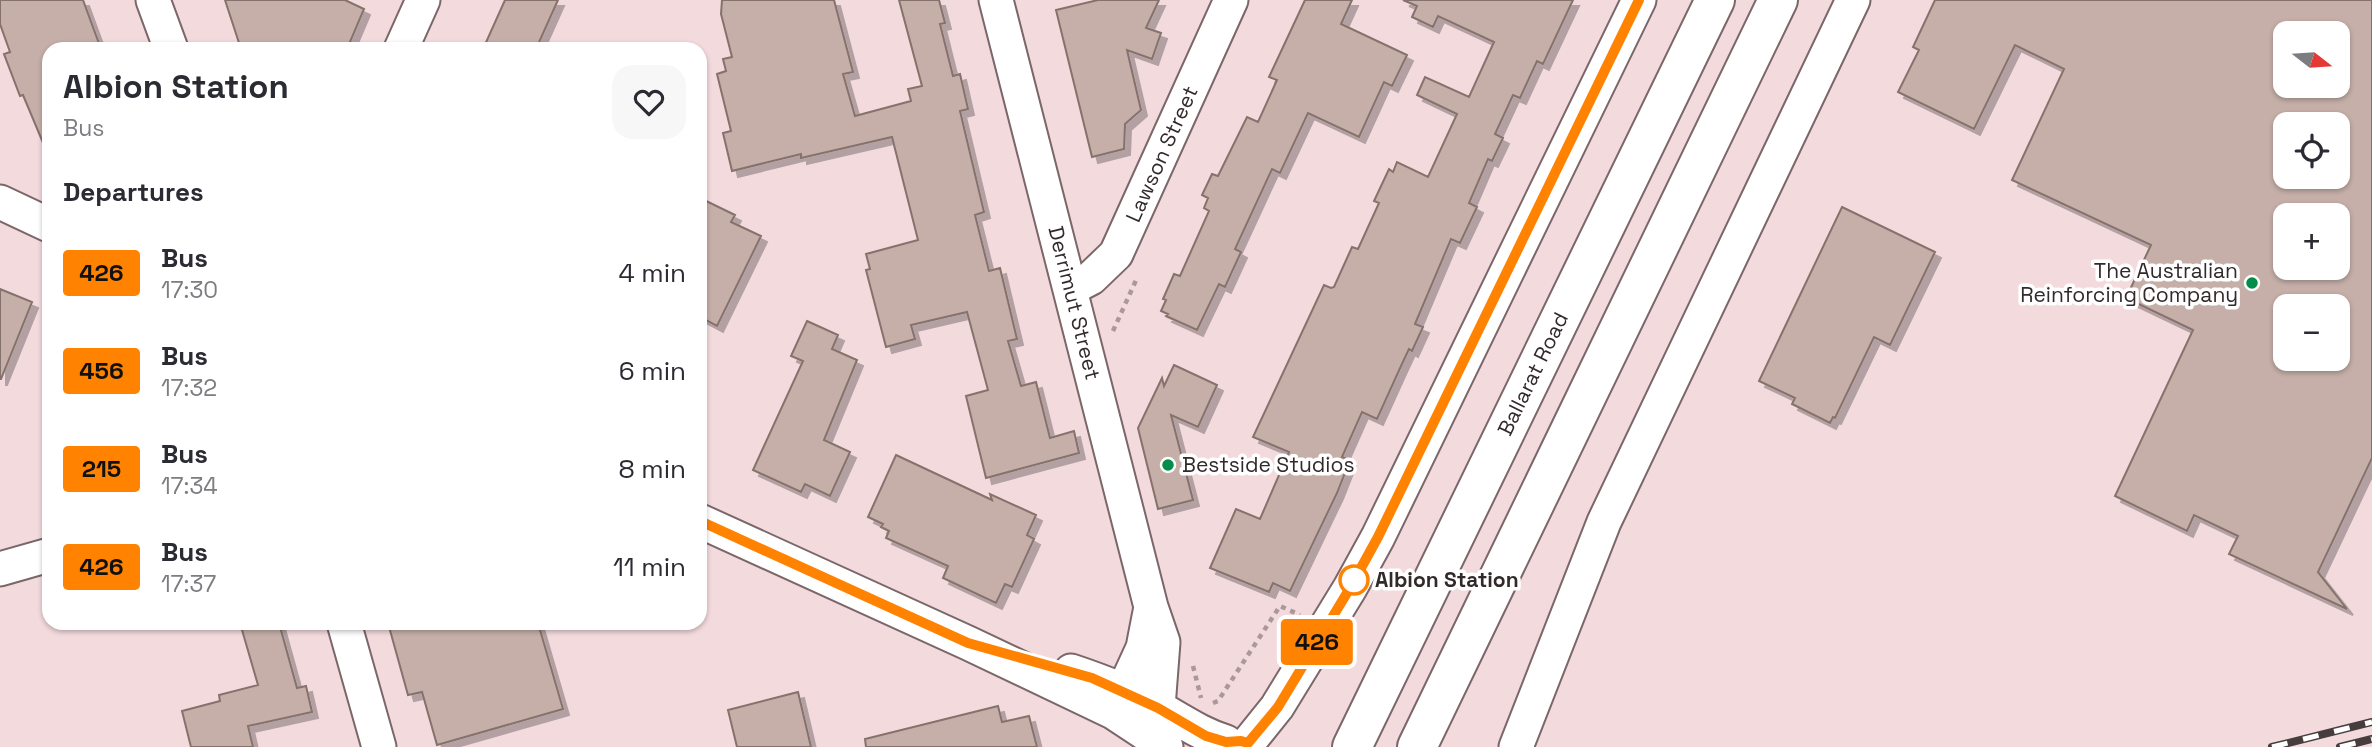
<!DOCTYPE html>
<html lang="en">
<head>
<meta charset="utf-8">
<style>
  :root { --surface:#fff; --page:#f7f7f7; --text:#2b2b33; --muted:#7c7c81 }
  body { margin:0; font-family:"Space Grotesk",sans-serif; background:var(--page); color:var(--text); height:100vh; display:flex; flex-direction:column; font-size:26px; white-space:nowrap }
  * { box-sizing:border-box; margin:0 }
  p { font-size:23px; color:var(--muted) }
  .icon { flex:none; width:38px; height:38px; fill:none; stroke:currentColor; stroke-width:2; stroke-linecap:round; stroke-linejoin:round }
  .map { position:relative; flex:1; overflow:hidden }
  .panel { position:absolute; left:42px; top:42px; width:665px; height:588px; display:flex; flex-direction:column; background:var(--surface); border-radius:21px; box-shadow:0 2px 5px #0004 }
  .panel>* { flex:none }
  .badge { padding:0 14px; border-radius:5px; font-size:24px; line-height:46px }
  .needle { width:46px; rotate:107deg }
  .fabs { position:absolute; left:2273px; top:21px; display:grid; gap:14px }
  .fabs a { display:grid; place-items:center; width:77px; height:77px; border-radius:14px; background:var(--surface); box-shadow:0 2px 5px #0004; font-size:35px }
  .map>.badge { position:absolute; translate:-50% -50%; box-shadow:0 0 0 4px #fff }
  h2 { padding:0 21px; font-size:26px; line-height:63px }
  .round { display:grid; place-items:center; flex:none; width:74px; height:74px; border-radius:21px; background:var(--page) }
  .head { display:flex; align-items:center; justify-content:space-between; height:119px; padding:0 21px }
  h1 { font-size:33px; font-weight:700; line-height:52px }
  ul { padding:0; list-style:none }
  li { display:flex; align-items:center; gap:21px; height:98px; padding:0 21px }
  li div { flex:1 }
  li b { display:block; font-size:26px }
  li em { font-style:normal }
  li .badge { min-width:77px; font-weight:700; text-align:center }
  .map>svg:first-child { display:block }
</style>
</head>
<body>
<div class="map">
<svg width="2372" height="747" viewBox="0 0 2372 747">
  <defs>
    <filter id="shadow"><feDropShadow dx="6" dy="6" stdDeviation="0" flood-color="#0004"/></filter>
  </defs>
  <rect width="100%" height="100%" fill="#f3dadd"/>
  <path fill="#c5afa8" stroke="#86726c" stroke-width="2" fill-rule="evenodd" filter="url(#shadow)" d="M0 0H83L101 49H49V157L23 95 20 96 4 54 10 52 0 24Z
    M225 0H345L364 9 347 49H241Z
    M505 0H558L536 49H483Z
    M722 0H834L853 72 843 74 855 116 911 101 908 89 922 86 899 0H939L945 23 940 24 953 76 960 74 968 109 960 111 984 212 975 215 989 271 1000 268 1017 339 1008 341 1021 386 1036 382 1050 438 1074 431 1079 453 986 478 966 396 988 390 967 312 911 325 915 339 886 347 866 270 870 269 866 254 918 240 892 137 801 158V154L732 171 723 133 731 131 717 74 726 71 723 59 732 57 721 14Z
    M1098 0H1159L1146 28 1161 33 1152 59 1127 50 1141 110 1125 124 1124 149 1092 157 1056 10Z
    M1305 0H1352L1341 24 1407 55 1392 86 1384 82 1359 137 1308 113 1280 173 1272 169 1235 249 1241 252 1225 287 1219 284 1197 330 1166 316 1168 314 1161 311 1166 300 1163 299 1174 274 1180 276 1209 211 1204 208 1208 198 1202 195 1212 174 1218 176 1247 117 1258 122 1277 80 1269 77Z
    M1403 0H1573L1543 64 1537 61 1520 98 1513 95 1495 134 1503 138 1492 161 1488 159 1469 203 1477 207 1460 243 1451 239 1415 324 1423 327 1412 351 1409 349 1401 366 1377 419 1362 412 1342 457 1350 460 1337 493 1290 591 1273 583 1269 592 1210 568 1236 509 1260 519 1289 452 1253 437 1324 285 1331 288 1334 287 1352 247 1358 249 1379 203 1374 201 1389 169 1393 172 1397 162 1428 177 1457 114 1417 95 1425 77 1469 97 1494 42 1438 16 1433 27 1412 17 1417 6Z
    M1935 0H2372V458L2318 572 2347 609 2229 554 2238 536 2194 515 2187 531 2115 496 2193 330 2126 298 2151 245 2012 180 2064 69 2015 45 1974 129 1898 92 1919 50 1913 47ZM2286 33H2338V86H2286ZM2286 124H2338V177H2286ZM2286 215H2338V268H2286ZM2286 306H2338V359H2286Z
    M700 198 735 215 731 222 761 236 717 326 700 317Z
    M1842 207 1935 252 1890 345 1874 337 1835 418 1833 417 1830 423 1792 404 1795 398 1759 381Z
    M0 289 32 302 1 379H0Z
    M807 321 838 335 832 349 857 360 824 440 850 452 830 496 805 484 801 492 753 470 803 361 791 356Z
    M1174 365 1217 385 1198 427 1171 415 1193 500 1158 509 1138 428 1162 378 1164 386Z
    M896 455 992 500 990 494 1036 515 1027 535 1034 539 1012 587 1005 584 996 603 943 578 948 566 886 538 889 531 881 527 883 524 868 517Z
    M240 623H279L297 688 306 686 312 712 248 726 253 747H191L182 711 220 701 219 695 258 685Z
    M388 623H538L563 709 437 745 422 692 408 695Z
    M798 692 811 747H737L728 710Z
    M998 706 1002 722 1029 716 1037 747H866L865 739Z"/>
  <g fill="none" stroke-linecap="round" stroke-linejoin="round">
    <defs>
      <path id="minor" d="M153 0 171 49
        M996 0 1151 607 1163 642 1158 707
        M401 49 423 0
        M0 202 49 225
        M1070 289 1091 278 1116 254 1231 0
        M700 521 968 643 1113 712 1166 747
        M0 569 49 555
        M344 623 379 747
        M1071 671C1101 681 1130 692 1157 707 1181 720 1200 734 1226 742
        M1115 709 1143 648 1150 612
        M1248 743 1277 707 1350 588 1378 537 1639 0
        M1516 747 1604 522 1853 0"/>
      <path id="highway" d="M1352 747 1715 0
        M1417 747 1778 0"/>
    </defs>
    <use href="#minor" stroke="#7b6669" stroke-width="37"/>
    <use href="#highway" stroke="#7b6669" stroke-width="42"/>
    <path stroke="#ab989a" stroke-width="4.5" stroke-dasharray="5 5" stroke-linecap="butt" d="M1113 331 1137 278
      M1193 666 1201 698
      M1213 703 1218 701 1280 606 1300 615"/>
    <use href="#minor" stroke="#fff" stroke-width="33"/>
    <use href="#highway" stroke="#fff" stroke-width="38"/>
    <defs>
      <path id="rail" d="M2272 747 2372 722
        M2340 747 2372 739"/>
    </defs>
    <use href="#rail" stroke="#473d3e" stroke-width="8"/>
    <use href="#rail" stroke="#fff" stroke-width="5" stroke-dasharray="16" stroke-linecap="butt"/>
  </g>
  <g fill="none" stroke-linecap="round" stroke-linejoin="round">
    <defs>
      <path id="line" d="M700 521 968 643 1092 678 1158 708 1206 736 1226 742 1241 741 1248 743 1278 707 1350 588 1378 537 1639 0"/>
    </defs>
    <use href="#line" stroke="#fff" stroke-width="16"/>
    <use href="#line" stroke="#ff8200" stroke-width="10"/>
  </g>
  <g fill="#038d4a" stroke="#fff" stroke-width="2.5">
    <circle cx="2252" cy="283" r="7"/>
    <circle cx="1168" cy="465" r="7"/>
  </g>
  <circle fill="#fff" stroke="#ff8200" stroke-width="3.5" cx="1354" cy="580" r="14"/>
  <g text-anchor="middle" stroke-width="7" stroke-linejoin="round" paint-order="stroke">
    <g font-size="21" fill="#32292a" stroke="#fff">
      <text transform="translate(1162 154) rotate(-66)" y="7">Lawson Street</text>
      <text transform="translate(1074 303) rotate(76)" y="7">Derrimut Street</text>
      <text transform="translate(1533 374) rotate(-64)" y="7">Ballarat Road</text>
    </g>
    <g font-size="21" fill="#32292a" stroke="#fff" text-anchor="end">
      <text x="2238" y="278">The Australian<tspan x="2238" dy="24">Reinforcing Company</tspan></text>
      <text x="1182" y="472" text-anchor="start">Bestside Studios</text>
    </g>
    <g font-size="21" font-weight="bold" fill="#32292a" stroke="#fff" text-anchor="start">
      <text x="1375" y="587">Albion Station</text>
    </g>
  </g>
</svg>
<div class="fabs">
<a><svg class="needle" viewBox="-14 -14 28 28"><path d="M0-13l5 13h-10z" fill="#e53935"/><path d="M0 13l5-13h-10z" fill="#7c7c81"/></svg></a>
<a><svg class="icon" aria-label="locate" viewBox="0 0 24 24"><circle cx="12" cy="12" r="6"/><path d="M12 2v4M12 18v4M2 12h4M18 12h4"/></svg></a>
<a>+</a>
<a>−</a>
</div>
<b class="badge" style="left:1317px;top:642px;background:#ff8200;color:#111">426</b>
<section class="panel">
<div class="head"><div><h1>Albion Station</h1><p>Bus</p></div><a class="round"><svg class="icon" aria-label="heart" viewBox="0 0 24 24"><path d="M12 20l-8-8c-3-5 5-10 8-4 3-6 11-1 8 4z"/></svg></a></div>
<h2>Departures</h2>
<ul>
<li><span class="badge" style="background:#ff8200;color:#111">426</span><div><b>Bus</b><p>17:30</p></div><em>4 min</em></li>
<li><span class="badge" style="background:#ff8200;color:#111">456</span><div><b>Bus</b><p>17:32</p></div><em>6 min</em></li>
<li><span class="badge" style="background:#ff8200;color:#111">215</span><div><b>Bus</b><p>17:34</p></div><em>8 min</em></li>
<li><span class="badge" style="background:#ff8200;color:#111">426</span><div><b>Bus</b><p>17:37</p></div><em>11 min</em></li>
</ul>
</section>
</div>
</body>
</html>
